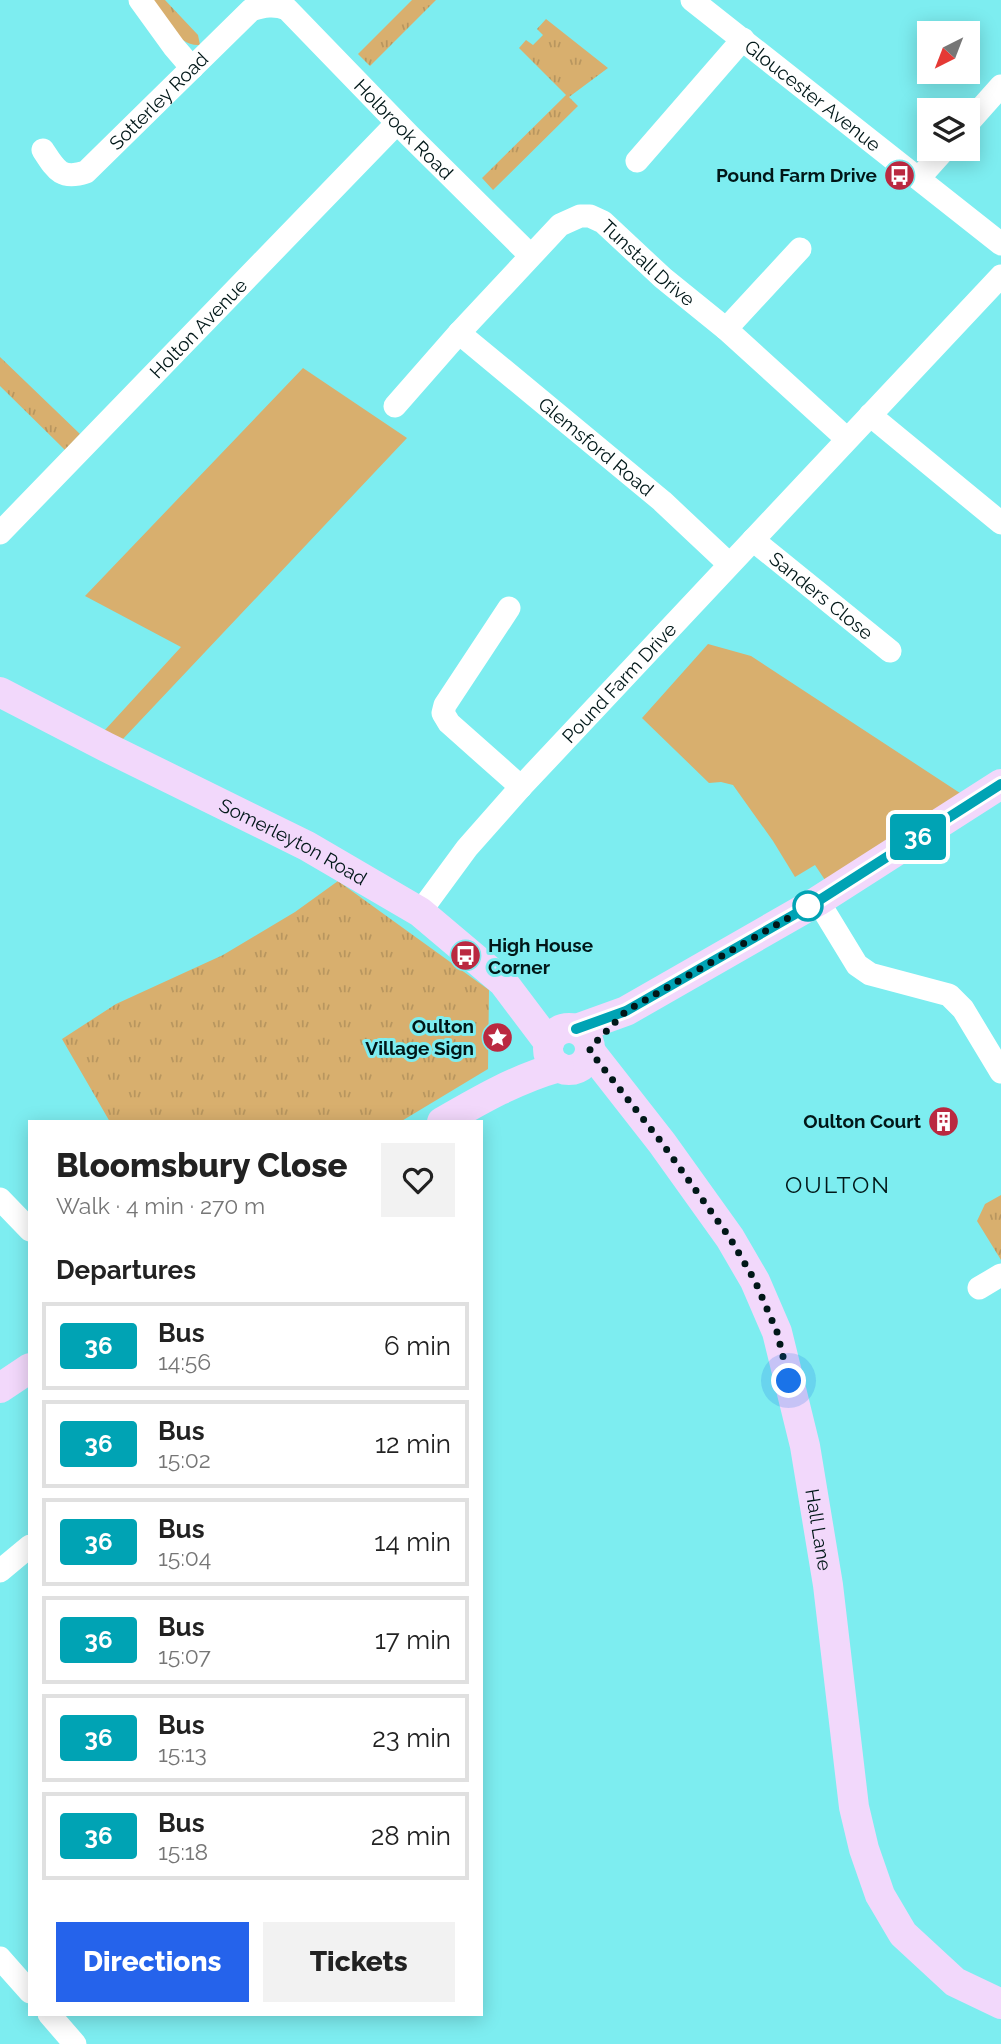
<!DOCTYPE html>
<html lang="en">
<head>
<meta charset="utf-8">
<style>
  :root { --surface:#fff; --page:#f2f2f2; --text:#222; --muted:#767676; --line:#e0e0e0; --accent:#2563eb }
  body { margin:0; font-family:Raleway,sans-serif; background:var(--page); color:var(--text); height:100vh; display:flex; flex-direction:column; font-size:26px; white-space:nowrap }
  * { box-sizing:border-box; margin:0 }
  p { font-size:23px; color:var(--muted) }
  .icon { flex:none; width:38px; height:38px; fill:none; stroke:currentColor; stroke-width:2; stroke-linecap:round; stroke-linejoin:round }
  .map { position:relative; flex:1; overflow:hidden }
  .drawer { position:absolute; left:28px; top:1120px; width:455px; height:896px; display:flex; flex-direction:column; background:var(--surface); border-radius:0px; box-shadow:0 4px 18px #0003 }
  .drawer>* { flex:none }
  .badge { padding:0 14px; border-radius:5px; font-size:24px; line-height:46px }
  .needle { width:46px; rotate:222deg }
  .fabs { position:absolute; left:917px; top:21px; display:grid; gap:14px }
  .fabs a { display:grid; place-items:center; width:63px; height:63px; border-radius:0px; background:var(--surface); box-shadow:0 4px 18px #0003; font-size:35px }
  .you { position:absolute; width:35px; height:35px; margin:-18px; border:5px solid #fff; border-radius:50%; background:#1a73e8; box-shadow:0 0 0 10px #1a73e833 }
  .map>.badge { position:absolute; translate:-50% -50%; box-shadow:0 0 0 4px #fff }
  h2 { padding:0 28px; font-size:26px; line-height:63px }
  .round { display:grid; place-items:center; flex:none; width:74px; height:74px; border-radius:0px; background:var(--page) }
  .headline { display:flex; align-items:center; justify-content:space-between; height:119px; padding:0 28px }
  h1 { font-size:33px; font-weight:800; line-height:52px }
  .primary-button { display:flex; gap:14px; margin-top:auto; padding:14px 28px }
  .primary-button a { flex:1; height:80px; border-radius:0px; background:var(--accent); color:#fff; font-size:28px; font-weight:800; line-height:80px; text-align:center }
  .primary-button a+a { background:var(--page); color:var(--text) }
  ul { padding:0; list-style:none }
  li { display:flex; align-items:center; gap:21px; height:88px; margin:0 14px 10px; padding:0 14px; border:4px solid var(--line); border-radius:0px }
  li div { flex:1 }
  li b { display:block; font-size:26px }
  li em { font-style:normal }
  li .badge { min-width:77px; font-weight:700; text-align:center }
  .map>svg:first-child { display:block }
</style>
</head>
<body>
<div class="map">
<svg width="1001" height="2044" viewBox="0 0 1001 2044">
  <defs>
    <pattern id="grass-tufts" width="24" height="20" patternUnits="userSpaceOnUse" patternTransform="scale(1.75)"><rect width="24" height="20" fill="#d8af6e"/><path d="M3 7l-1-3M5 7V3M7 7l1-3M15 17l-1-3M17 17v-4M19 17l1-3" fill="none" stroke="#b8965f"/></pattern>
  </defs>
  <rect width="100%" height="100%" fill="#7dedf0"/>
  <path fill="url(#grass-tufts)" d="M152 0H165L198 35 200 45C177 47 164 16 152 0Z
    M412 0H436L370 66 358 54Z
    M546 19 608 68 569 97 578 106 493 190 482 178 566 95 519 48 526 40 533 45 543 35 537 29Z
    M0 357 80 434 65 450 0 386Z
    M338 881 489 990 488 1069 400 1122H110L62 1039 116 1004 223 955 295 912Z
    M1001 1195V1260L977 1221 985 1204Z"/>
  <path fill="#d8af6e" d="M303 368 407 438 122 740 104 731 181 647 85 596Z
    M708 644 751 656 963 795 825 880 815 865 795 877 773 841 733 785 721 782 709 783 642 718Z"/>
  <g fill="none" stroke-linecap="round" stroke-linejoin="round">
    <g stroke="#fff" stroke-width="23">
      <path d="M140 0 174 47 192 68"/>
      <path id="s1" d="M692 0 1001 244"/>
      <path d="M968 123 1001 86"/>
      <path id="s2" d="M43 150C56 170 61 180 86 172L251 10C264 6 274 4 287 9L409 135 530 255"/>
      <path d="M637 161 743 39"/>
      <path d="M919 178 945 149"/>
      <path d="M726 329 800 249"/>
      <path id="s3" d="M459 333 662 501 729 564"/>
      <path id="s4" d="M395 406 459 333 560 225 580 216H590L603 222 663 278 726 329 847 439"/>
      <path d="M870 415 1001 523"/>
      <path id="s5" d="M0 533 397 123"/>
      <path id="s6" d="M753 540 890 651"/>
      <path d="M509 608 445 705 443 713 449 723 521 787"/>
      <path d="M818 901 857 965 870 974 949 995 963 1009 1001 1072"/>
      <path id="s7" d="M420 912 467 848 521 787 1001 276"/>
      <path d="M0 1199 30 1230"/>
      <path d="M979 1288 1001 1275"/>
      <path d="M0 1571 30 1546"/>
      <path d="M0 1958 30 1992"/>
      <path d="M49 2014 75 2044"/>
    </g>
    <g stroke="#f2d8fb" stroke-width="30">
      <path id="s8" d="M0 692 106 747 307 846 420 912 503 982 549 1043"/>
      <circle cx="569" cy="1049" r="21"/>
      <path d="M576 1029 626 1011 818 901 1001 784"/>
      <path id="s9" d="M590 1051 662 1143 730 1238 755 1281 777 1332 805 1446 828 1585 854 1807 864 1849 880 1895 903 1934 955 1982 1001 2004"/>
      <path d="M442 1122C480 1100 516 1079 559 1067"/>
      <path d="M0 1388 30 1368"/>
    </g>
  </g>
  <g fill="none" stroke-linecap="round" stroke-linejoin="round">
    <defs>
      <path id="line" d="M576 1029 626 1011 818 901 1001 784"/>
    </defs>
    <use href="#line" stroke="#fff" stroke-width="16"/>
    <use href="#line" stroke="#00a3b4" stroke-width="10"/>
    <path stroke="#011718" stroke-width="7" stroke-dasharray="0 12.6" d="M789 1381 777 1332 755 1281 730 1238 662 1143 590 1051V1048L626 1011 818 901 808 906"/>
  </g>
  <defs>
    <symbol id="bus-disc" viewBox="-11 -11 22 22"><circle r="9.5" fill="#ba2940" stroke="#7dedf0"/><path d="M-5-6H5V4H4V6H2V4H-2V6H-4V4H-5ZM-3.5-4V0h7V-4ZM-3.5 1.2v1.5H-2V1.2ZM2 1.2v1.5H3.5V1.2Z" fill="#fff"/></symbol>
    <symbol id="sight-disc" viewBox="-11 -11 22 22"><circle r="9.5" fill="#ba2940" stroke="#7dedf0"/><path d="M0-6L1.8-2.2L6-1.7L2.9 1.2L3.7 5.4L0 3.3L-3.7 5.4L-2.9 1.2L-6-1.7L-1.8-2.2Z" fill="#fff"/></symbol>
    <symbol id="building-disc" viewBox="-11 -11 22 22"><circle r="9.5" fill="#ba2940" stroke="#7dedf0"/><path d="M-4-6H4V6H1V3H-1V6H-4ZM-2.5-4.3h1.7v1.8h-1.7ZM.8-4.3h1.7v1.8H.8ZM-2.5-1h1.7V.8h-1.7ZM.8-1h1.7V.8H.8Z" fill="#fff"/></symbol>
  </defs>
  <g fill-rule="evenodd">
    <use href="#bus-disc" x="882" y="158" width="35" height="35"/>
    <use href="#bus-disc" x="448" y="938" width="35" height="35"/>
    <use href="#sight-disc" x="480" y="1020" width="35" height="35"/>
    <use href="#building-disc" x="926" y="1104" width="35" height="35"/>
  </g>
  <circle fill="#fff" stroke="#00a3b4" stroke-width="3.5" cx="808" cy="906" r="14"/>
  <g text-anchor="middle" stroke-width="6" stroke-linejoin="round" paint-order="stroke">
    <g font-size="19" fill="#011718" stroke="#7dedf0">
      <text dy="7" stroke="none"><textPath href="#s1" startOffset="154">Gloucester Avenue</textPath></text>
      <text dy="7" stroke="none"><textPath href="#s2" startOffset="156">Sotterley Road</textPath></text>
      <text dy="7" stroke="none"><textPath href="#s2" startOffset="490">Holbrook Road</textPath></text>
      <text dy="7" stroke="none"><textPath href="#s4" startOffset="352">Tunstall Drive</textPath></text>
      <text dy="7" stroke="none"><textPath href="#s5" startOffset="285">Holton Avenue</textPath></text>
      <text dy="7" stroke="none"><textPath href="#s3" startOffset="178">Glemsford Road</textPath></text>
      <text dy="7" stroke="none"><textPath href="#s6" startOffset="88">Sanders Close</textPath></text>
      <text dy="7" stroke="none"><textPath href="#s7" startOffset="304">Pound Farm Drive</textPath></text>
      <text dy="7" stroke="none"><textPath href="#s8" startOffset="329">Somerleyton Road</textPath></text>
      <text dy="7" stroke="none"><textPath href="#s9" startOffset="541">Hall Lane</textPath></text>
    </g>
    <g font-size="19" font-weight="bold" fill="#011718" stroke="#7dedf0" text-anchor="end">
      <text x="877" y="182">Pound Farm Drive</text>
      <text x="488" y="952" text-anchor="start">High House<tspan x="488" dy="22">Corner</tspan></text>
      <text x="474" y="1033">Oulton<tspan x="474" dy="22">Village Sign</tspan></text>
      <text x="921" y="1128">Oulton Court</text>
    </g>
    <g font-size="23" letter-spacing="2" fill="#011718" stroke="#7dedf0">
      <text x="838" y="1193">OULTON</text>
    </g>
  </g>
</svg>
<div class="fabs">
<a><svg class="needle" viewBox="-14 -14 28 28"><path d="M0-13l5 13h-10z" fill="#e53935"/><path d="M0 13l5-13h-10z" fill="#767676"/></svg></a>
<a><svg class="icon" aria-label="layers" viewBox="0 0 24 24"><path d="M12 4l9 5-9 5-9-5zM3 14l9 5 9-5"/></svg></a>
</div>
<div class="you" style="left:789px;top:1381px"></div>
<b class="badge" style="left:918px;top:837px;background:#00a3b4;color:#fff">36</b>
<section class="drawer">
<div class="headline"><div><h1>Bloomsbury Close</h1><p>Walk · 4 min · 270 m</p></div><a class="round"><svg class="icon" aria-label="heart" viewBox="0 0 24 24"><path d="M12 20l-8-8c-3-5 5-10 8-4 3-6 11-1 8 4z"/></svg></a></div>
<h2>Departures</h2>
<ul>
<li><span class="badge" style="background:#00a3b4;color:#fff">36</span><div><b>Bus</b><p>14:56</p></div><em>6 min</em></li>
<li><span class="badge" style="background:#00a3b4;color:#fff">36</span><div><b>Bus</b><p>15:02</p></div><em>12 min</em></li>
<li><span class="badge" style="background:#00a3b4;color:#fff">36</span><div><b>Bus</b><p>15:04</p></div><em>14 min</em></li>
<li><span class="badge" style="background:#00a3b4;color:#fff">36</span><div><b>Bus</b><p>15:07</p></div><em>17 min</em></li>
<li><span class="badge" style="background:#00a3b4;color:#fff">36</span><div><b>Bus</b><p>15:13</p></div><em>23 min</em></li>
<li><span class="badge" style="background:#00a3b4;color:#fff">36</span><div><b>Bus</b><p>15:18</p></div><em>28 min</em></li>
</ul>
<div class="primary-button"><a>Directions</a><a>Tickets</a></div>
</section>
</div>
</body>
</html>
